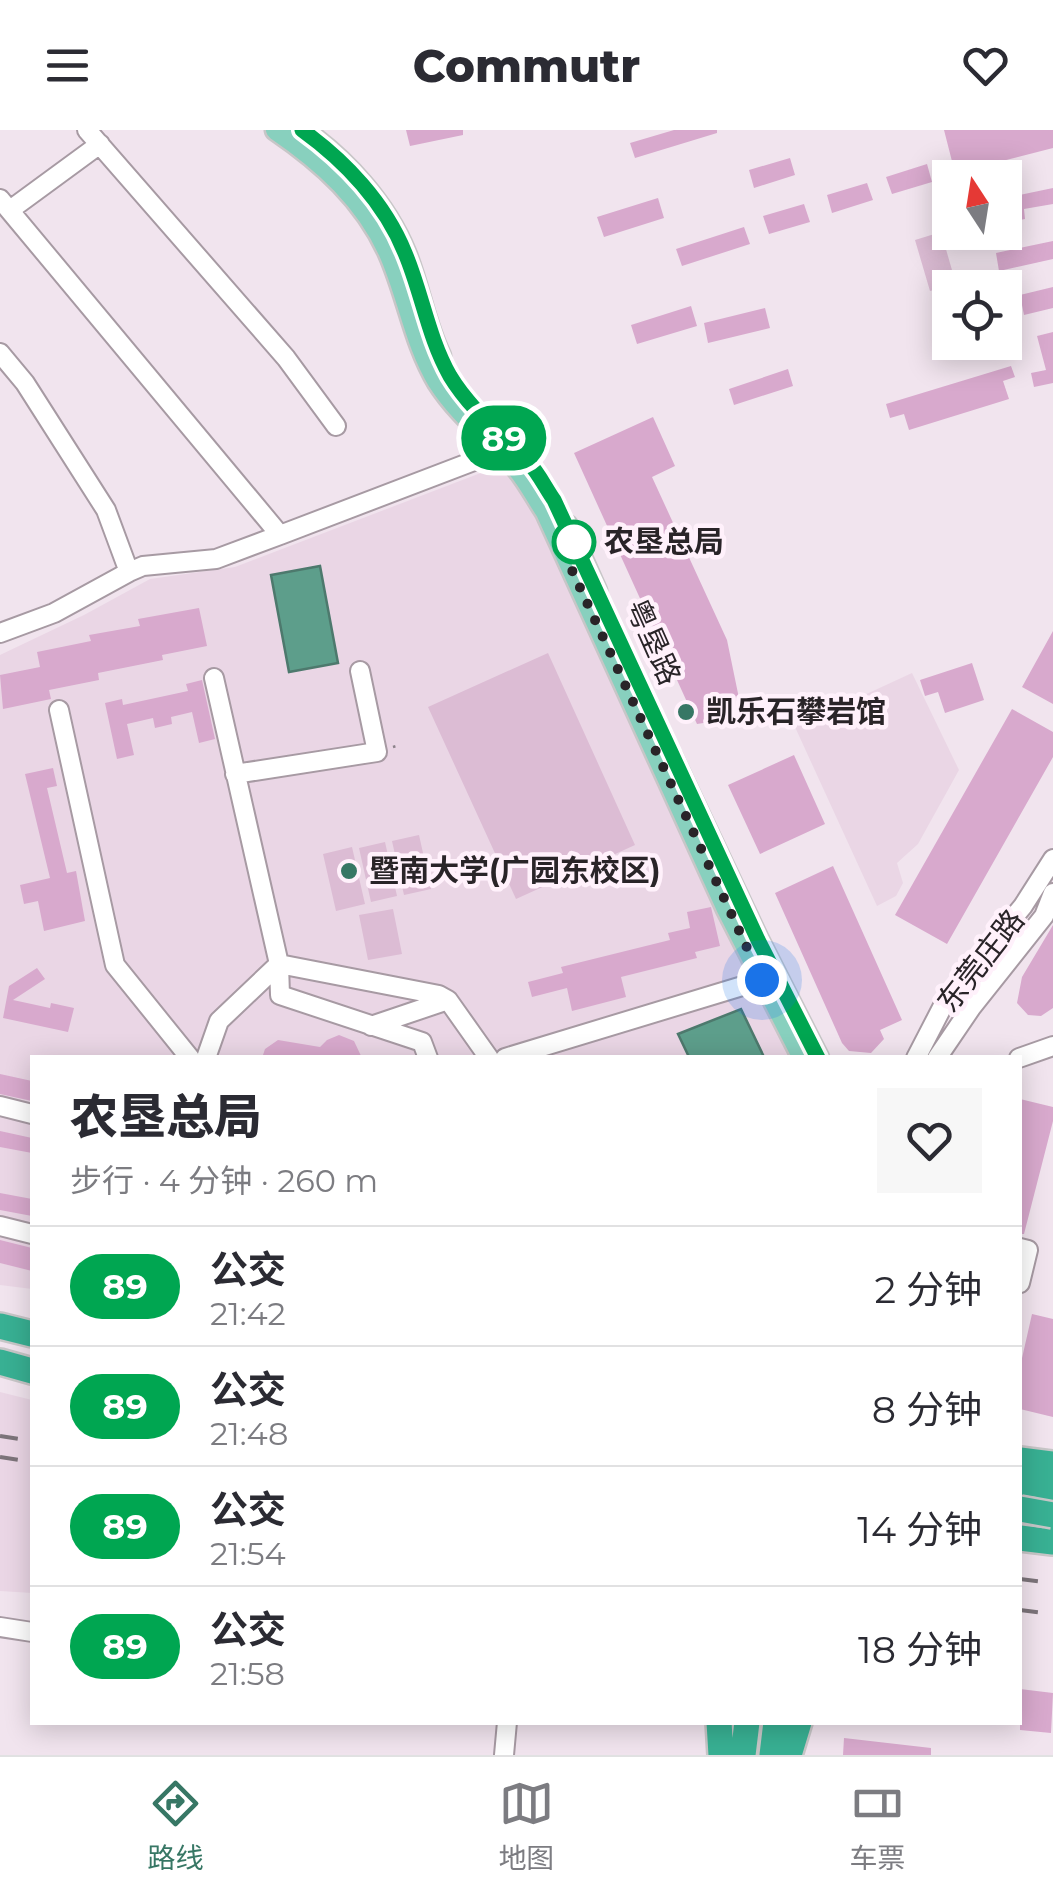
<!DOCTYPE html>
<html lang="zh">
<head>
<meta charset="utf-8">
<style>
  :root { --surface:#fff; --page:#f7f7f7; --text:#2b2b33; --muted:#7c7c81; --line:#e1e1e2; --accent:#377765 }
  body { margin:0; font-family:Montserrat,"Noto Sans SC",sans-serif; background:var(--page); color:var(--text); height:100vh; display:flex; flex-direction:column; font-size:38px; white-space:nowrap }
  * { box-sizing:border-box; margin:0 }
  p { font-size:32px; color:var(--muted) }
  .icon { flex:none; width:55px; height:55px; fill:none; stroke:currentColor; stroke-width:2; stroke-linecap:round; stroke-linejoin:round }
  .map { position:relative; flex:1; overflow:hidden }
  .drawer { position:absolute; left:30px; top:925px; width:992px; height:670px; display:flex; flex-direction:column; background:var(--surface); border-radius:0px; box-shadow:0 5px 25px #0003 }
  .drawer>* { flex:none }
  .badge { padding:0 20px; border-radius:32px; font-size:35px; line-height:65px }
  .needle { width:65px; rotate:348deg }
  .tools { position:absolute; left:932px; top:30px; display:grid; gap:20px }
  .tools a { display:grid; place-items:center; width:90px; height:90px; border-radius:0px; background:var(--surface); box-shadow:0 5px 25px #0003; font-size:50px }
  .you { position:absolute; width:50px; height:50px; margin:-25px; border:8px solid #fff; border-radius:50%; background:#1a73e8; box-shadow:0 0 0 15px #1a73e833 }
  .map>.badge { position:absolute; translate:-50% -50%; box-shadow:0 0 0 5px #fff }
  .round { display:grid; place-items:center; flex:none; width:105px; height:105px; border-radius:0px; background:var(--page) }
  .overview { display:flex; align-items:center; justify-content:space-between; height:170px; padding:0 40px }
  h1 { font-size:48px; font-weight:800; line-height:75px }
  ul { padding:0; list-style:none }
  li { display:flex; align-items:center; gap:30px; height:120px; padding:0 40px; border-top:2px solid var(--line) }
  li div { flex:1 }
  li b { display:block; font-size:38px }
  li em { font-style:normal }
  li .badge { min-width:110px; font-weight:700; text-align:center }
  header { display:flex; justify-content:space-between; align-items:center; height:130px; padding:0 40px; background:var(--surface); font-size:45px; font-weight:800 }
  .dock { display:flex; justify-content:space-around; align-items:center; height:140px; border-top:2px solid var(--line); background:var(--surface); font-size:28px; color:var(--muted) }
  .dock a { display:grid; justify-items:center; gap:5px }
  .dock .on { color:var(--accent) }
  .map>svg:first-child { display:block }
</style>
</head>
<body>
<header><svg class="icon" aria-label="menu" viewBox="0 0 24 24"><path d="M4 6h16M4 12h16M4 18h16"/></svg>Commutr<svg class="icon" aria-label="heart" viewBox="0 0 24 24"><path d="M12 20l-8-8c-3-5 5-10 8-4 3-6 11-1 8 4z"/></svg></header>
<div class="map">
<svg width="1053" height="1625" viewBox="0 0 1053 1625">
  <rect width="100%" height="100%" fill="#f1e4ee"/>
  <path fill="#ead6e5" d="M499 336 536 382 661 664 790 927 32 928V1159L0 1155V525L84 485 150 449 235 437Z
    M912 543 959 640 918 714 897 733 903 753 896 766 877 776 795 597Z
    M0 1262 32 1270V1463L0 1461Z"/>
  <path fill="#dcbcd4" d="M941 102 956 154 930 161 915 110Z
    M548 523 635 715 516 769 428 577Z
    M419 705 431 759 404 765 392 711Z
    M385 712 397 766 371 772 359 718Z
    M352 717 365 774 336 781 323 724Z
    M393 779 402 824 368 830 359 785Z"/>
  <path fill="#5d9e8b" stroke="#4d796d" stroke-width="2.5" d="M320 436 338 533 289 542 271 445Z
    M741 879 764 927H689L678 904Z"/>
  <path fill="#d8a9cd" d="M406 0H463V5L410 16Z
    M674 0H717V3L635 28 630 13Z
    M944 0H1053V18L955 43Z
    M790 28 795 45 754 58 749 40Z
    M927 34 932 52 892 64 886 47Z
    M867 53 873 70 832 83 827 65Z
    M1053 58V74L1024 79 1025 89 1005 93V68Z
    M658 68 664 88 604 107 597 87Z
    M804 74 810 92 769 104 763 86Z
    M744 97 750 114 682 136 676 119Z
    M1053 111V129L999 141 996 123Z
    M1053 157V178L1024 185 1020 165Z
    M691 176 697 196 637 214 631 195Z
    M765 178 770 198 708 213 704 193Z
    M1053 202V253L1034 257 1031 243 1046 240 1037 206Z
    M1011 236 1015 247 1003 251 1009 269 909 300 904 284 890 288 886 274Z
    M788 239 793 256 734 275 729 259Z
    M653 287 675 336 652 347 727 510 741 578 710 592 697 594 574 323Z
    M199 478 207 516 162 525 163 530 98 543 99 550 49 560 51 569 3 579 0 545 40 537 37 522 91 511 89 505 140 496 138 489Z
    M1053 501V574L1022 557Z
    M972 533 984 570 945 583 938 562 925 566 920 550Z
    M202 550 215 609 199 613 192 582 171 587 172 594 155 598 153 588 127 594 134 625 117 629 105 573 122 569 123 575 188 561 186 554Z
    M1012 579 1053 602V627L947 814 895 785Z
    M794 625 825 694 760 724 728 655Z
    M53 638 57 656 47 658 67 743 76 741 85 791 44 801 38 771 24 774 20 755 50 748 25 644Z
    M833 736 902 890 880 900 884 909 871 923 849 921 842 913 775 763Z
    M711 777 720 816 695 822 697 828 621 847 626 867 572 881 567 858 532 867 528 852 563 843 561 837 670 810 668 803 690 798 687 782Z
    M1053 795V878L1041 886 1028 885 1017 873 1022 847Z
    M37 838 45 849 13 870 50 878 51 873 74 878 68 902 3 888 9 856Z
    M339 905 354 911 362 928H262L265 919 278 910 320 917 327 910Z
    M0 944 32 951V971L0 964Z
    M1020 969 1053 977V991L1024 1104H1020Z
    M0 1001 32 1008V1023L0 1017Z
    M0 1063 32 1069V1086L0 1080Z
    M0 1110 32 1118V1141L0 1133Z
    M1032 1184 1053 1189V1287L1020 1279V1237Z
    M1020 1559 1053 1563 1051 1603 1020 1600Z
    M844 1608 931 1618V1625H843Z"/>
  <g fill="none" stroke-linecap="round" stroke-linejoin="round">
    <defs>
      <path id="minor" d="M87 0 286 228 336 296
        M0 69 280 405 216 429 143 436 129 442 106 380 25 253 0 223
        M10 80 100 14
        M280 405 500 321
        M0 503 54 483 129 442
        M214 548 279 834 439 865 448 870 489 928
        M59 580 115 835 190 928
        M235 644 377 622 360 541
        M279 834 280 865 422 912 428 928
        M371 896 448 870
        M206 928 219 891 279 834
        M505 928 762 850
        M916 928 947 868 1023 776 1053 729
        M937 928 971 878 1044 786 1053 763
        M1019 928 1053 916
        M0 976 32 984
        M0 1096 32 1104
        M1020 1118 1028 1120 1020 1153
        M0 1497 32 1502
        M504 1625 507 1592"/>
      <path id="major" d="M276 0C323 32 365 70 389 123 408 166 414 212 438 252 459 285 490 308 516 337 528 351 536 367 546 382L727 779 803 928
        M302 0C345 30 385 74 405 123 419 157 424 194 440 226
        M567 396 596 461
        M672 628 758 810 818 928"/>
      <path id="highway" d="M0 1196 32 1204
        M0 1232 32 1241
        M1020 1330 1053 1334
        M1020 1352 1053 1357
        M1053 1359 1047 1369 1053 1390
        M1020 1408 1053 1412
        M719 1592 721 1625
        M743 1625 747 1592
        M772 1625 776 1592
        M789 1625 799 1592"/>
    </defs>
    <use href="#minor" stroke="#a79aa3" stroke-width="22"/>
    <use href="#major" stroke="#c7c6c7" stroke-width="25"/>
    <use href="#highway" stroke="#c7c6c7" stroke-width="30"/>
    <path stroke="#8c838a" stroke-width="2.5" stroke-dasharray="2.5 8" stroke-linecap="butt" d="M393 617 403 614"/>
    <use href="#minor" stroke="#fff" stroke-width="18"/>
    <use href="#major" stroke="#88d0be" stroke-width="20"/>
    <use href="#highway" stroke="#38b093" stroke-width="25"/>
    <path stroke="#7c747a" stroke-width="4" stroke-dasharray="18 18" stroke-linecap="butt" d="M0 1306 32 1311
      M0 1327 32 1332
      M1020 1449 1053 1453
      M1020 1480 1053 1484"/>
    <defs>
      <path id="highway-bridge" d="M1020 1379 1053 1385"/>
    </defs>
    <use href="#highway-bridge" stroke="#c7c6c7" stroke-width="30" stroke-linecap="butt"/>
    <use href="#highway-bridge" stroke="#38b093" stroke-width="25"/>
  </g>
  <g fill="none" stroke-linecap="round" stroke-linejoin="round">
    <defs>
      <path id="line" d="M302 0C345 31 385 73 405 123 422 163 428 207 450 246 470 279 501 304 528 332 538 342 545 357 554 370L758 810 818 928"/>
    </defs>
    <use href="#line" stroke="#fff" stroke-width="22"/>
    <use href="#line" stroke="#00a651" stroke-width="15"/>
    <path stroke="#292428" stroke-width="10" stroke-dasharray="0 18" d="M574 412 557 408 762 850"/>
  </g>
  <circle fill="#fff" stroke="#00a651" stroke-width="5" cx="574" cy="412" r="20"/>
  <g fill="#377765" stroke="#fff1fb" stroke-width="4">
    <circle cx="686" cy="582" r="10"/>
    <circle cx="349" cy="741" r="10"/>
  </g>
  <g text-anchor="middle" stroke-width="9" stroke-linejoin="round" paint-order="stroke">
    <g font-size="30" font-weight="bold" fill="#292428" stroke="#fff1fb" text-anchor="start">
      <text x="604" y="422">农垦总局</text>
    </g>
    <g font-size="30" fill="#292428" stroke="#fff1fb">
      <text transform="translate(653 512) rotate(66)" y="10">粤垦路</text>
      <text transform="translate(981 831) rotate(-52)" y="10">东莞庄路</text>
    </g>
    <g font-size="30" font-weight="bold" fill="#292428" stroke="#fff1fb" text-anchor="start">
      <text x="706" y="592">凯乐石攀岩馆</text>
      <text x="369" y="751">暨南大学(广园东校区)</text>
    </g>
  </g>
</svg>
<div class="tools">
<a><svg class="needle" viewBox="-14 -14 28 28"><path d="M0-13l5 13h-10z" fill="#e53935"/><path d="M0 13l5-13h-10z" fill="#7c7c81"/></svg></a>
<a><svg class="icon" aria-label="locate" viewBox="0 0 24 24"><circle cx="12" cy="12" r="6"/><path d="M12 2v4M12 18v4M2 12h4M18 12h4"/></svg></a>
</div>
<div class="you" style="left:762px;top:850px"></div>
<b class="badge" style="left:504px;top:308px;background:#00a651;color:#fff">89</b>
<section class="drawer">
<div class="overview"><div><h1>农垦总局</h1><p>步行 · 4 分钟 · 260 m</p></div><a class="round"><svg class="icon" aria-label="heart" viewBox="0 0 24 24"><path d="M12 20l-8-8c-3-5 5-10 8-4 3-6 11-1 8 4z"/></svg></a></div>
<ul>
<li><span class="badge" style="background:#00a651;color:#fff">89</span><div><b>公交</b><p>21:42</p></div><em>2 分钟</em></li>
<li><span class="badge" style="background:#00a651;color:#fff">89</span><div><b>公交</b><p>21:48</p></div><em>8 分钟</em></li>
<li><span class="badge" style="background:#00a651;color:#fff">89</span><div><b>公交</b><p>21:54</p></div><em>14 分钟</em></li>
<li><span class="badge" style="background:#00a651;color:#fff">89</span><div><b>公交</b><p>21:58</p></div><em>18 分钟</em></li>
</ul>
</section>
</div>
<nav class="dock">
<a class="on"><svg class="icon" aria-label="directions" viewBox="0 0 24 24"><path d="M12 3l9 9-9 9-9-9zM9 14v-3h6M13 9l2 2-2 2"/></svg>路线</a>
<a><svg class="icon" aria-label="map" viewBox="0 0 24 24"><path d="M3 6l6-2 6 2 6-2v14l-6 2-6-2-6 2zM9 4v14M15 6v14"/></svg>地图</a>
<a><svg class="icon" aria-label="tickets" viewBox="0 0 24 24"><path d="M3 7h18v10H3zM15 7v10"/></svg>车票</a>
</nav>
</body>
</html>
